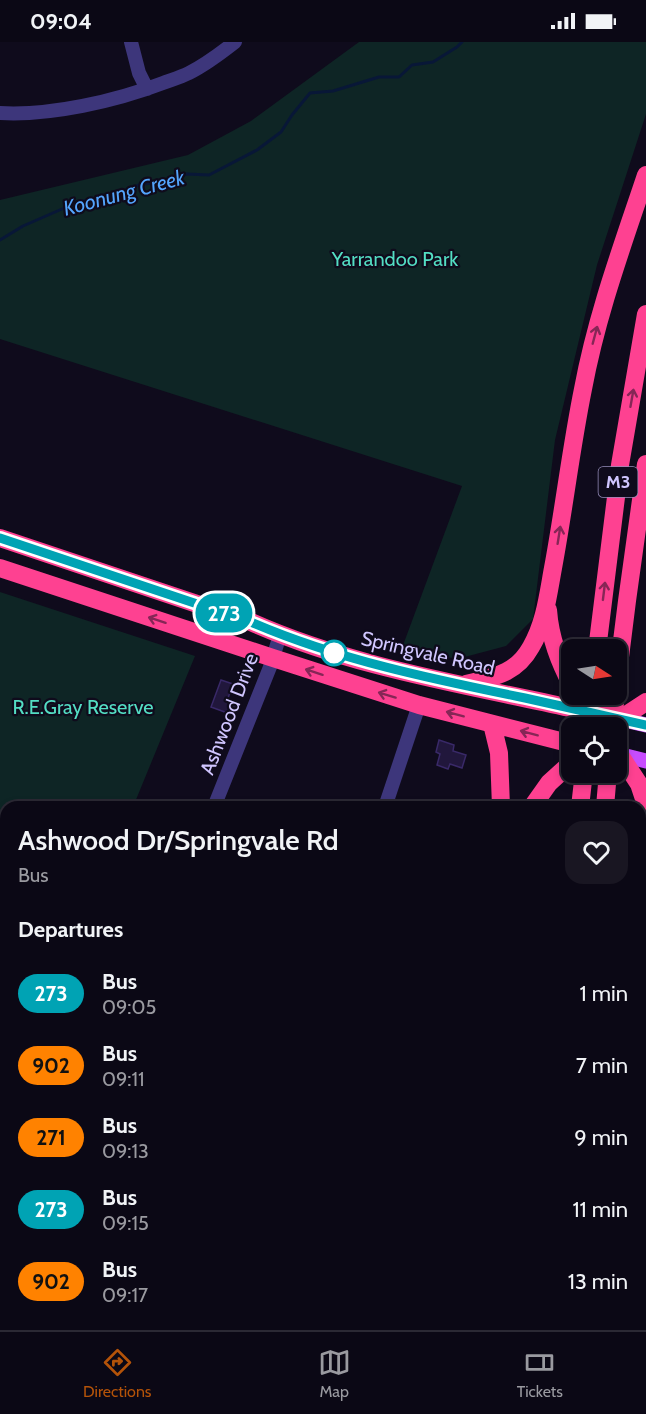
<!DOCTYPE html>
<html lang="en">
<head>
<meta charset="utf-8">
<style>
  :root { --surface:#0b0815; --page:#191622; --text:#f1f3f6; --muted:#9a9aa0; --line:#2b2934; --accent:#b45309 }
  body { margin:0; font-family:Cabin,sans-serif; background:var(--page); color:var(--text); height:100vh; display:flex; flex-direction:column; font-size:22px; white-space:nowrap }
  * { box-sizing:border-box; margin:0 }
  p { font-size:20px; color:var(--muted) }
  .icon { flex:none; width:33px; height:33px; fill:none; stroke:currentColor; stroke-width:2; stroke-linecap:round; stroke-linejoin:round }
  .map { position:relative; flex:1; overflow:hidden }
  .side { position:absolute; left:0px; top:759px; width:646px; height:530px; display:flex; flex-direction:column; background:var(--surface); border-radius:18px 18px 0 0; box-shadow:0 3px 9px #0003,0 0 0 2px var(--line) }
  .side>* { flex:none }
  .badge { padding:0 12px; border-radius:20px; font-size:21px; line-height:39px }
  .needle { width:39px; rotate:102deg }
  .controls { position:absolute; left:561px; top:597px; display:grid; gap:12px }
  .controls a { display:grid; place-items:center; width:66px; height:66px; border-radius:12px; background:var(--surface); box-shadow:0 3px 9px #0003,0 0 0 2px var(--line); font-size:30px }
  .map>.badge { position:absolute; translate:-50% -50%; box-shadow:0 0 0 3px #fff }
  h2 { padding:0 18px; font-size:22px; line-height:54px }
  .round { display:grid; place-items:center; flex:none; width:63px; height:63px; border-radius:18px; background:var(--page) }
  .headline { display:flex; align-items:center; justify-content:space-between; height:102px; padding:0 18px }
  h1 { font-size:28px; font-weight:600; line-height:45px }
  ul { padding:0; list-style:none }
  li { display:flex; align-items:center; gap:18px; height:72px; padding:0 18px }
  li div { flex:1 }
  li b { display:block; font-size:22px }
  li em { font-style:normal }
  li .badge { min-width:66px; font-weight:700; text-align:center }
  .status { display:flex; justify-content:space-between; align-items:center; height:42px; padding:0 30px; background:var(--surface); direction:ltr }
  .status svg { height:16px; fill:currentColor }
  .dock { display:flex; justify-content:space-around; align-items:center; height:84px; border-top:2px solid var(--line); background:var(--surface); font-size:16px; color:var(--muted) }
  .dock a { display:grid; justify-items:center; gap:3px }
  .dock .selected { color:var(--accent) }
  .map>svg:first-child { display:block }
</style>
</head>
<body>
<div class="status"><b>09:04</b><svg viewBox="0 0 49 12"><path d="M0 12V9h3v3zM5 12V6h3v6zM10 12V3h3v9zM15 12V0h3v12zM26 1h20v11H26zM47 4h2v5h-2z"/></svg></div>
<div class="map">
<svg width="646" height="1288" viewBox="0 0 646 1288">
  <rect width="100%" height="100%" fill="#0f0b1c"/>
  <path fill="#0e2525" d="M359 0H646V72L597 223 555 398 533 577 506 604 457 617 402 606 462 444 0 297V158L188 113 251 79Z
    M0 550 195 614 133 765H6V937L0 934Z
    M646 1011V1198L640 1178V1033Z
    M646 1210V1269L641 1260Z
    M496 1283H537L538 1288H494Z"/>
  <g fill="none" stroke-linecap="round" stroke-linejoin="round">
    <path stroke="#081737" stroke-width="3" d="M0 198 23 184 78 160 110 154 139 143 168 138 187 132 209 133 257 108 281 90 292 73 310 51 333 49 379 35H399L412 23 433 20 457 5 462 0"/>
  </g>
  <path fill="#21173c" stroke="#392968" stroke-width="1.5" d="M221 638 233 642 227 659 237 663 233 673 211 665Z
    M439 698 454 703 453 709 466 713 462 726 450 722 448 727 437 723 440 712 436 710Z"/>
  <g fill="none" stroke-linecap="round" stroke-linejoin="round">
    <path stroke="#3d367b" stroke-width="14" d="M131 0 139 31 147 47
      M0 71C50 74 116 59 163 41 171 38 181 35 189 31 205 23 221 11 235 0
      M214 765 270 625 280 593
      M385 765 419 663
      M0 1108 6 1110
      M0 1281 7 1283
      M347 1282 363 1288
      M176 1288 178 1282"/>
    <path stroke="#c74dfe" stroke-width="15" d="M620 677 646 683
      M622 713 646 719"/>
    <path stroke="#fe4191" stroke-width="18" d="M0 496 251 580C352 625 462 642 570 666
      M0 526 273 616 419 663 572 702
      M548 568C550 596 559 619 572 644
      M597 608 620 423 646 272
      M466 642C494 635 516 632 531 605 545 581 548 553 553 526 564 467 571 406 583 347 597 272 622 205 646 133
      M616 647 627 559 646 422
      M620 677 646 660
      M492 682 499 711 501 765
      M588 686 592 652
      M612 686 616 652
      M616 707 639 742 646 763
      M532 765 549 741 572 720
      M580 765 584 730
      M605 765 608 730
      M640 871 646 833
      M555 1282 556 1288
      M576 1282 577 1288
      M604 1282 605 1288"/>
    <path stroke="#fe4191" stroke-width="18" d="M570 666 620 677"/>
  </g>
  <defs><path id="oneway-shaft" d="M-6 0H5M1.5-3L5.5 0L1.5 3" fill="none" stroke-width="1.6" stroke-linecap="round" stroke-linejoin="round" transform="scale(1.5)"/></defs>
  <g stroke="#862656">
    <use href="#oneway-shaft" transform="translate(595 293) rotate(-75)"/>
    <use href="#oneway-shaft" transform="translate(632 356) rotate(-80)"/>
    <use href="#oneway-shaft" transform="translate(559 493) rotate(-81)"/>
    <use href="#oneway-shaft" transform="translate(604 549) rotate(-83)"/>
    <use href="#oneway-shaft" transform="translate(157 578) rotate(-162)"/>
    <use href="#oneway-shaft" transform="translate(314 630) rotate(-162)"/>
    <use href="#oneway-shaft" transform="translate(387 653) rotate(-163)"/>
    <use href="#oneway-shaft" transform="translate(455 672) rotate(-165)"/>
    <use href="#oneway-shaft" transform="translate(529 691) rotate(-165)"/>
  </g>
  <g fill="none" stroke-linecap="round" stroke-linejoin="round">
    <defs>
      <path id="line" d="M0 496 251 580C339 618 432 637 525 656 565 665 606 674 646 683"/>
    </defs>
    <use href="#line" stroke="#fff" stroke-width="14"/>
    <use href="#line" stroke="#00a3b4" stroke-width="9"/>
  </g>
  <circle fill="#fff" stroke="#00a3b4" stroke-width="3" cx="334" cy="611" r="12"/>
  <g text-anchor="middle" stroke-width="4.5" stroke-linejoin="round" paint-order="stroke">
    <rect fill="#0f0b1c" stroke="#968ebb" stroke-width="1.5" x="598.5" y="425" width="39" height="30" rx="4.5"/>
    <g font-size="18" font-weight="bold" fill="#d0c6ff">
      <text x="618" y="446">M3</text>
    </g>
    <g font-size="20" fill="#53ddc3" stroke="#0f0b1c">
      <text x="395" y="224">Yarrandoo Park</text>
      <text x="83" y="672">R.E.Gray Reserve</text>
    </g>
    <g font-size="20" fill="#d0c6ff" stroke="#0f0b1c">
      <text transform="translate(428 611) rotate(13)" y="7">Springvale Road</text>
      <text transform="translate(229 672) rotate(-69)" y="7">Ashwood Drive</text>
    </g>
    <g font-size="21" font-style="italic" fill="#54a5fe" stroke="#0f0b1c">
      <text transform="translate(124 151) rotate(-15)" y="7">Koonung Creek</text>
    </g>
  </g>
</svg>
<div class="controls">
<a><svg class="needle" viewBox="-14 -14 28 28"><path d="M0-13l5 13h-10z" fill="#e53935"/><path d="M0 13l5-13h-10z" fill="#9a9aa0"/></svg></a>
<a><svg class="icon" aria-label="locate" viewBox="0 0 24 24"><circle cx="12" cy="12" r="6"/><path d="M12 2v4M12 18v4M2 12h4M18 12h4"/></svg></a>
</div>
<b class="badge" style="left:224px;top:571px;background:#00a3b4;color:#fff">273</b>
<section class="side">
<div class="headline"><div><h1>Ashwood Dr/Springvale Rd</h1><p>Bus</p></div><a class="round"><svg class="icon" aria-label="heart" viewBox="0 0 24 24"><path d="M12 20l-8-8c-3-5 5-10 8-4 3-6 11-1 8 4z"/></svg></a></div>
<h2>Departures</h2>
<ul>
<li><span class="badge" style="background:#00a3b4;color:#fff">273</span><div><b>Bus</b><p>09:05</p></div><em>1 min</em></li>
<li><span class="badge" style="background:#ff8200;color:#111">902</span><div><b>Bus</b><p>09:11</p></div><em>7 min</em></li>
<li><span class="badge" style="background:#ff8200;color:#111">271</span><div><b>Bus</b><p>09:13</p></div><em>9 min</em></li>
<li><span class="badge" style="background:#00a3b4;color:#fff">273</span><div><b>Bus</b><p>09:15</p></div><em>11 min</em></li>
<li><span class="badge" style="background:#ff8200;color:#111">902</span><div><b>Bus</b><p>09:17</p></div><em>13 min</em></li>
</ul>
</section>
</div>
<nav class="dock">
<a class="selected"><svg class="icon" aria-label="directions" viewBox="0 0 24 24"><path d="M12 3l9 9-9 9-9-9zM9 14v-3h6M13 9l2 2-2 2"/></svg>Directions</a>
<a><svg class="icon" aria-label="map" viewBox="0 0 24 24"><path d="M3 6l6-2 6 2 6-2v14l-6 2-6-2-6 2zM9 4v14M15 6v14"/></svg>Map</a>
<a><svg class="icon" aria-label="tickets" viewBox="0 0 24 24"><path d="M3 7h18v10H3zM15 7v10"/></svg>Tickets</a>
</nav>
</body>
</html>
